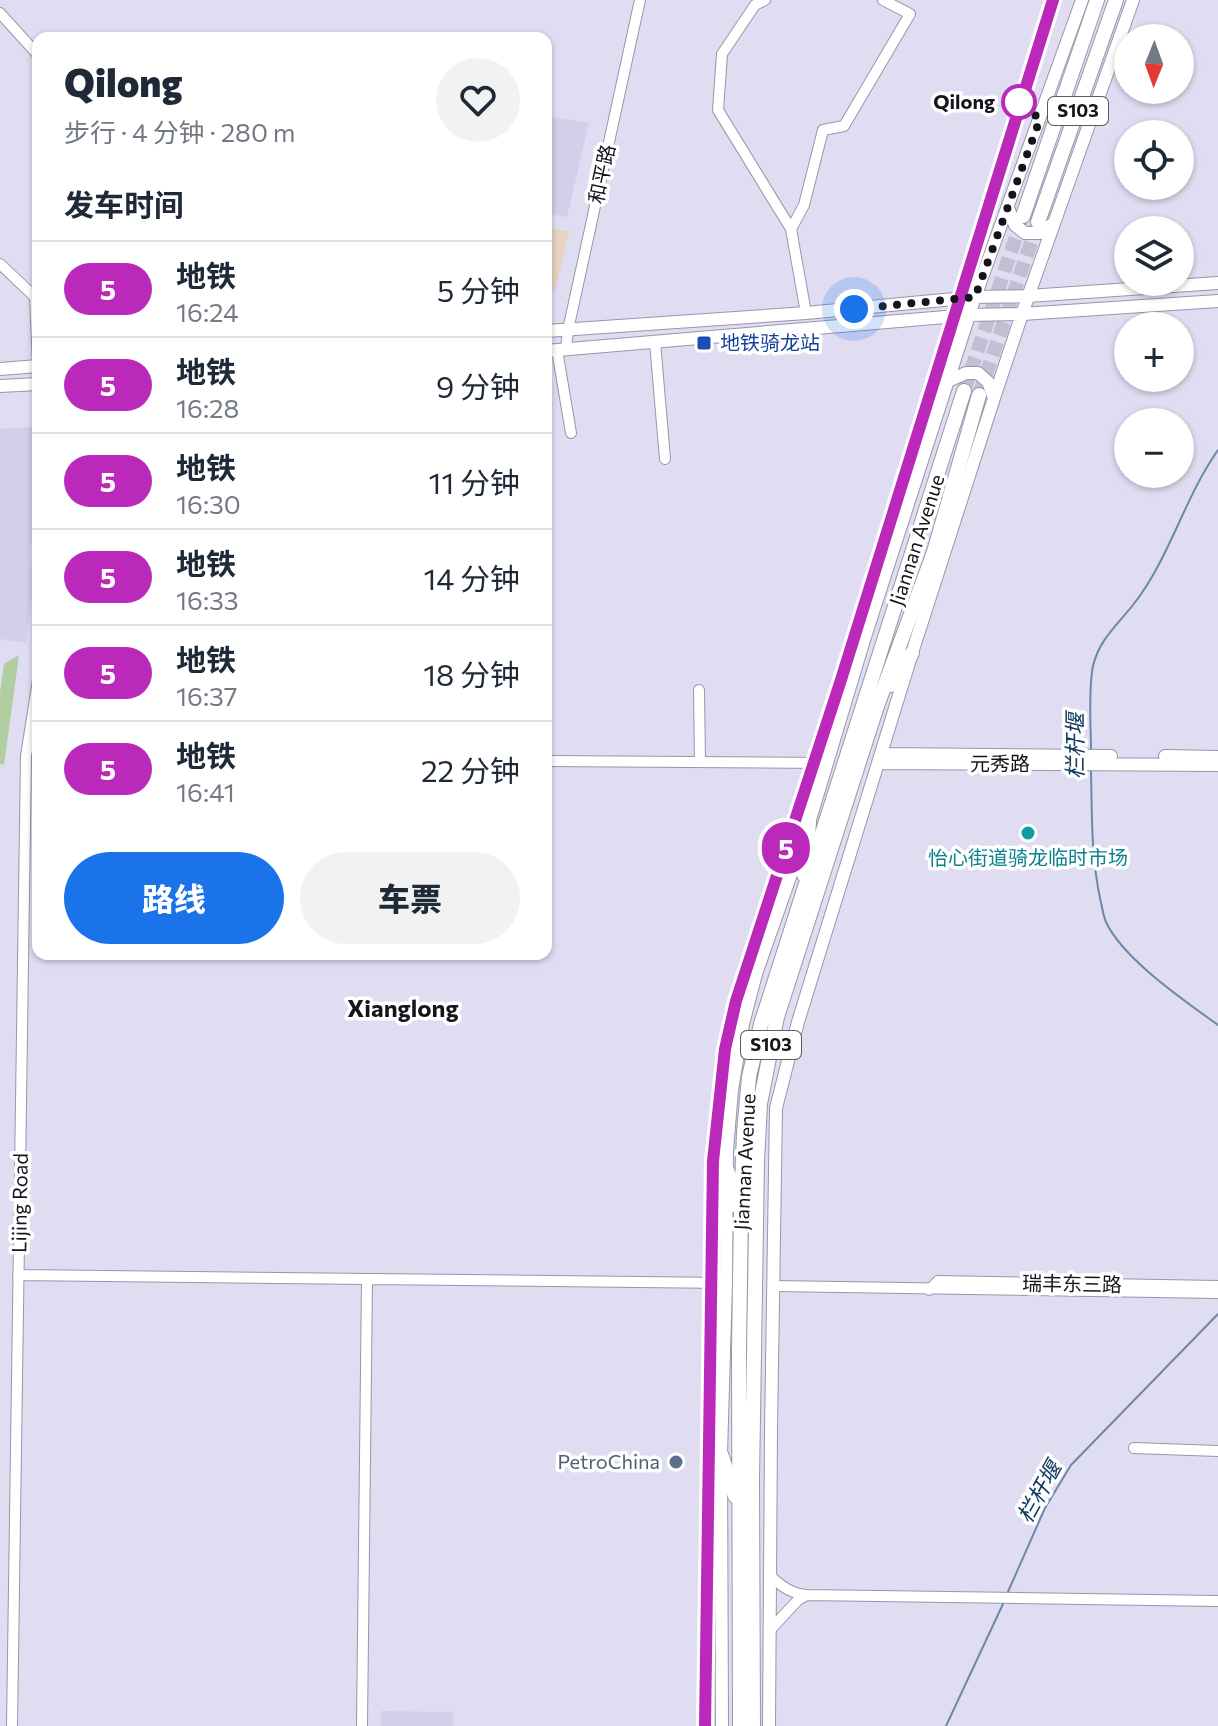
<!DOCTYPE html>
<html lang="zh">
<head>
<meta charset="utf-8">
<style>
  :root { --surface:#fff; --page:#f2f2f3; --text:#1f2937; --muted:#747a83; --line:#e0e1e3; --accent:#1a73e8 }
  body { margin:0; font-family:Commissioner,"Noto Sans SC",sans-serif; background:var(--page); color:var(--text); height:100vh; display:flex; flex-direction:column; font-size:30px; white-space:nowrap }
  * { box-sizing:border-box; margin:0 }
  p { font-size:26px; color:var(--muted) }
  .icon { flex:none; width:44px; height:44px; fill:none; stroke:currentColor; stroke-width:2; stroke-linecap:round; stroke-linejoin:round }
  .map { position:relative; flex:1; overflow:hidden }
  .drawer { position:absolute; left:32px; top:32px; width:520px; height:928px; display:flex; flex-direction:column; background:var(--surface); border-radius:16px; box-shadow:0 2px 6px #0004 }
  .drawer>* { flex:none }
  .badge { padding:0 16px; border-radius:26px; font-size:28px; line-height:52px }
  .needle { width:52px; rotate:181deg }
  .tools { position:absolute; left:1114px; top:24px; display:grid; gap:16px }
  .tools a { display:grid; place-items:center; width:80px; height:80px; border-radius:50%; background:var(--surface); box-shadow:0 2px 6px #0004; font-size:40px }
  .you { position:absolute; width:40px; height:40px; margin:-20px; border:6px solid #fff; border-radius:50%; background:#1a73e8; box-shadow:0 0 0 12px #1a73e833 }
  .map>.badge { position:absolute; translate:-50% -50%; box-shadow:0 0 0 4px #fff }
  h2 { padding:0 32px; font-size:30px; line-height:72px }
  .round { display:grid; place-items:center; flex:none; width:84px; height:84px; border-radius:42px; background:var(--page) }
  .headline { display:flex; align-items:center; justify-content:space-between; height:136px; padding:0 32px }
  h1 { font-size:38px; font-weight:800; line-height:60px }
  .action { display:flex; gap:16px; margin-top:auto; padding:16px 32px }
  .action a { flex:1; height:92px; border-radius:48px; background:var(--accent); color:#fff; font-size:32px; font-weight:800; line-height:92px; text-align:center }
  .action a+a { background:var(--page); color:var(--text) }
  ul { padding:0; list-style:none }
  li { display:flex; align-items:center; gap:24px; height:96px; padding:0 32px; border-top:2px solid var(--line) }
  li div { flex:1 }
  li b { display:block; font-size:30px }
  li em { font-style:normal }
  li .badge { min-width:88px; font-weight:700; text-align:center }
  .map>svg:first-child { display:block }
</style>
</head>
<body>
<div class="map">
<svg width="1218" height="1726" viewBox="0 0 1218 1726">
  <rect width="100%" height="100%" fill="#e0ddf2"/>
  <path fill="#d3cfeb" d="M546 116 589 123 567 217 546 214Z
    M32 427V434L38 435V539L30 544 33 590 26 643 0 639V429Z
    M381 1711 453 1712V1726H381Z"/>
  <path fill="#e7d2c4" d="M546 228 569 231 556 288 546 298Z"/>
  <path fill="#b1cea1" d="M19 655 4 765 0 764V692L4 664Z"/>
  <g fill="none" stroke-linecap="round" stroke-linejoin="round">
    <path stroke="#6d88a6" stroke-width="2" d="M1091 752C1091 726 1088 691 1093 666 1099 640 1117 625 1133 605 1170 558 1184 498 1218 450
      M1091 770C1092 813 1091 856 1100 898 1102 906 1103 915 1106 922 1123 959 1185 1001 1218 1025
      M1007 1594 1045 1508 1071 1465 1218 1314
      M946 1726 1003 1604"/>
    <path stroke="#c2bfd2" stroke-width="14" stroke-dasharray="14 7" stroke-linecap="butt" d="M964 391 1023 216
      M979 395 1038 222"/>
    <defs>
      <path id="minor" d="M765 0 755 5 722 54 718 110 791 229 806 313
        M0 13 38 55
        M791 229 804 205 823 130 844 126 910 14 883 0
        M0 264 35 297 38 366
        M655 342 665 459
        M566 349 568 330 640 0
        M557 350 571 433
        M699 690 700 762
        M546 761 826 763
        M18 1275 726 1283
        M774 1286 1218 1293
        M929 1290 938 1281 1218 1286
        M1134 1448 1218 1451
        M770 1575C780 1586 792 1594 807 1595L1218 1601
        M770 1630 798 1600 807 1595
        M12 1726 26 756 38 680
        M362 1726 367 1279"/>
      <path id="major" d="M1008 208 1015 225 1025 233H1040L1054 223
        M546 331 806 313 975 297 1028 296 1218 283
        M546 351 969 315 1022 314 1218 301
        M0 369 38 366
        M948 381 966 373H978L988 382 994 398
        M0 386 38 384
        M881 754 1111 756
        M1165 756 1218 757
        M878 763 1218 765
        M722 1726 721 1454 726 1283 727 1150 732 1090 743 1024 756 974 809 823 864 640 975 297 1082 0
        M769 1726 771 1430 776 1108 798 1022 912 653 994 398 1022 314 1133 0"/>
      <path id="highway" d="M1023 216 1097 0
        M1038 222 1116 0
        M891 685 912 653
        M804 875 809 823
        M727 1170 735 1197V1205
        M721 1454 735 1496
        M740 1726 739 1350 741 1210 744 1132 749 1077 761 1024 964 391
        M753 1726 752 1480 757 1162 760 1104 777 1017 877 706 934 552 979 395"/>
    </defs>
    <use href="#minor" stroke="#9896a9" stroke-width="12"/>
    <use href="#major" stroke="#9896a9" stroke-width="14"/>
    <use href="#highway" stroke="#9896a9" stroke-width="16"/>
    <use href="#minor" stroke="#fff" stroke-width="10"/>
    <use href="#major" stroke="#fff" stroke-width="12"/>
    <use href="#highway" stroke="#fff" stroke-width="14"/>
  </g>
  <g fill="none" stroke-linecap="round" stroke-linejoin="round">
    <defs>
      <path id="line" d="M705 1726 713 1161 725 1049 736 1001 840 683 1053 0"/>
    </defs>
    <use href="#line" stroke="#fff" stroke-width="18"/>
    <use href="#line" stroke="#bb29bb" stroke-width="12"/>
    <path stroke="#15141b" stroke-width="8" stroke-dasharray="0 14.4" d="M854 309 975 297 1040 119 1019 102"/>
  </g>
  <circle fill="#fff" stroke="#bb29bb" stroke-width="4" cx="1019" cy="102" r="16"/>
  <rect fill="#1a4fb4" stroke="#fff" stroke-width="3" x="696" y="335" width="16" height="16" rx="4"/>
  <circle fill="#0f9aa8" stroke="#fff" stroke-width="3" cx="1028" cy="833" r="8"/>
  <circle fill="#5c6f8a" stroke="#fff" stroke-width="3" cx="676" cy="1462" r="8"/>
  <g text-anchor="middle" stroke-width="7" stroke-linejoin="round" paint-order="stroke">
    <g fill="#fff" stroke="#5b5a5f" stroke-width="2">
      <rect x="1048" y="97" width="60" height="28" rx="6"/>
      <rect x="741" y="1031" width="60" height="28" rx="6"/>
    </g>
    <g font-size="18" font-weight="bold" fill="#15141b">
      <text x="1078" y="117">S103</text>
      <text x="771" y="1051">S103</text>
    </g>
    <g font-size="20" font-weight="bold" fill="#15141b" stroke="#fff" text-anchor="end">
      <text x="995" y="109">Qilong</text>
    </g>
    <g font-size="20" fill="#15141b" stroke="#fff">
      <text transform="translate(602 174) rotate(-78)" y="7">和平路</text>
      <text transform="translate(917 540) rotate(-72)" y="7">Jiannan Avenue</text>
      <text x="1000" y="771">元秀路</text>
      <text transform="translate(745 1162) rotate(-87)" y="7">Jiannan Avenue</text>
      <text transform="translate(20 1203) rotate(-89)" y="7">Lijing Road</text>
      <text transform="translate(1072 1284) rotate(1)" y="7">瑞丰东三路</text>
    </g>
    <g font-size="20" fill="#164399" stroke="#fff" text-anchor="start">
      <text x="720" y="350">地铁骑龙站</text>
    </g>
    <g font-size="20" fill="#0d838f" stroke="#fff">
      <text x="1028" y="865">怡心街道骑龙临时市场</text>
    </g>
    <g font-size="20" fill="#4e5e75" stroke="#fff" text-anchor="end">
      <text x="660" y="1469">PetroChina</text>
    </g>
    <g font-size="22" font-style="italic" fill="#103a60" stroke="#fff">
      <text transform="translate(1075 746) rotate(-90)" y="8">栏杆堰</text>
      <text transform="translate(1039 1492) rotate(-61)" y="8">栏杆堰</text>
    </g>
    <g font-size="24" font-weight="bold" fill="#15141b" stroke="#fff">
      <text x="403" y="1017">Xianglong</text>
    </g>
  </g>
</svg>
<div class="tools">
<a><svg class="needle" viewBox="-14 -14 28 28"><path d="M0-13l5 13h-10z" fill="#e53935"/><path d="M0 13l5-13h-10z" fill="#747a83"/></svg></a>
<a><svg class="icon" aria-label="locate" viewBox="0 0 24 24"><circle cx="12" cy="12" r="6"/><path d="M12 2v4M12 18v4M2 12h4M18 12h4"/></svg></a>
<a><svg class="icon" aria-label="layers" viewBox="0 0 24 24"><path d="M12 4l9 5-9 5-9-5zM3 14l9 5 9-5"/></svg></a>
<a>+</a>
<a>−</a>
</div>
<div class="you" style="left:854px;top:309px"></div>
<b class="badge" style="left:786px;top:848px;background:#bb29bb;color:#fff">5</b>
<section class="drawer">
<div class="headline"><div><h1>Qilong</h1><p>步行 · 4 分钟 · 280 m</p></div><a class="round"><svg class="icon" aria-label="heart" viewBox="0 0 24 24"><path d="M12 20l-8-8c-3-5 5-10 8-4 3-6 11-1 8 4z"/></svg></a></div>
<h2>发车时间</h2>
<ul>
<li><span class="badge" style="background:#bb29bb;color:#fff">5</span><div><b>地铁</b><p>16:24</p></div><em>5 分钟</em></li>
<li><span class="badge" style="background:#bb29bb;color:#fff">5</span><div><b>地铁</b><p>16:28</p></div><em>9 分钟</em></li>
<li><span class="badge" style="background:#bb29bb;color:#fff">5</span><div><b>地铁</b><p>16:30</p></div><em>11 分钟</em></li>
<li><span class="badge" style="background:#bb29bb;color:#fff">5</span><div><b>地铁</b><p>16:33</p></div><em>14 分钟</em></li>
<li><span class="badge" style="background:#bb29bb;color:#fff">5</span><div><b>地铁</b><p>16:37</p></div><em>18 分钟</em></li>
<li><span class="badge" style="background:#bb29bb;color:#fff">5</span><div><b>地铁</b><p>16:41</p></div><em>22 分钟</em></li>
</ul>
<div class="action"><a>路线</a><a>车票</a></div>
</section>
</div>
</body>
</html>
